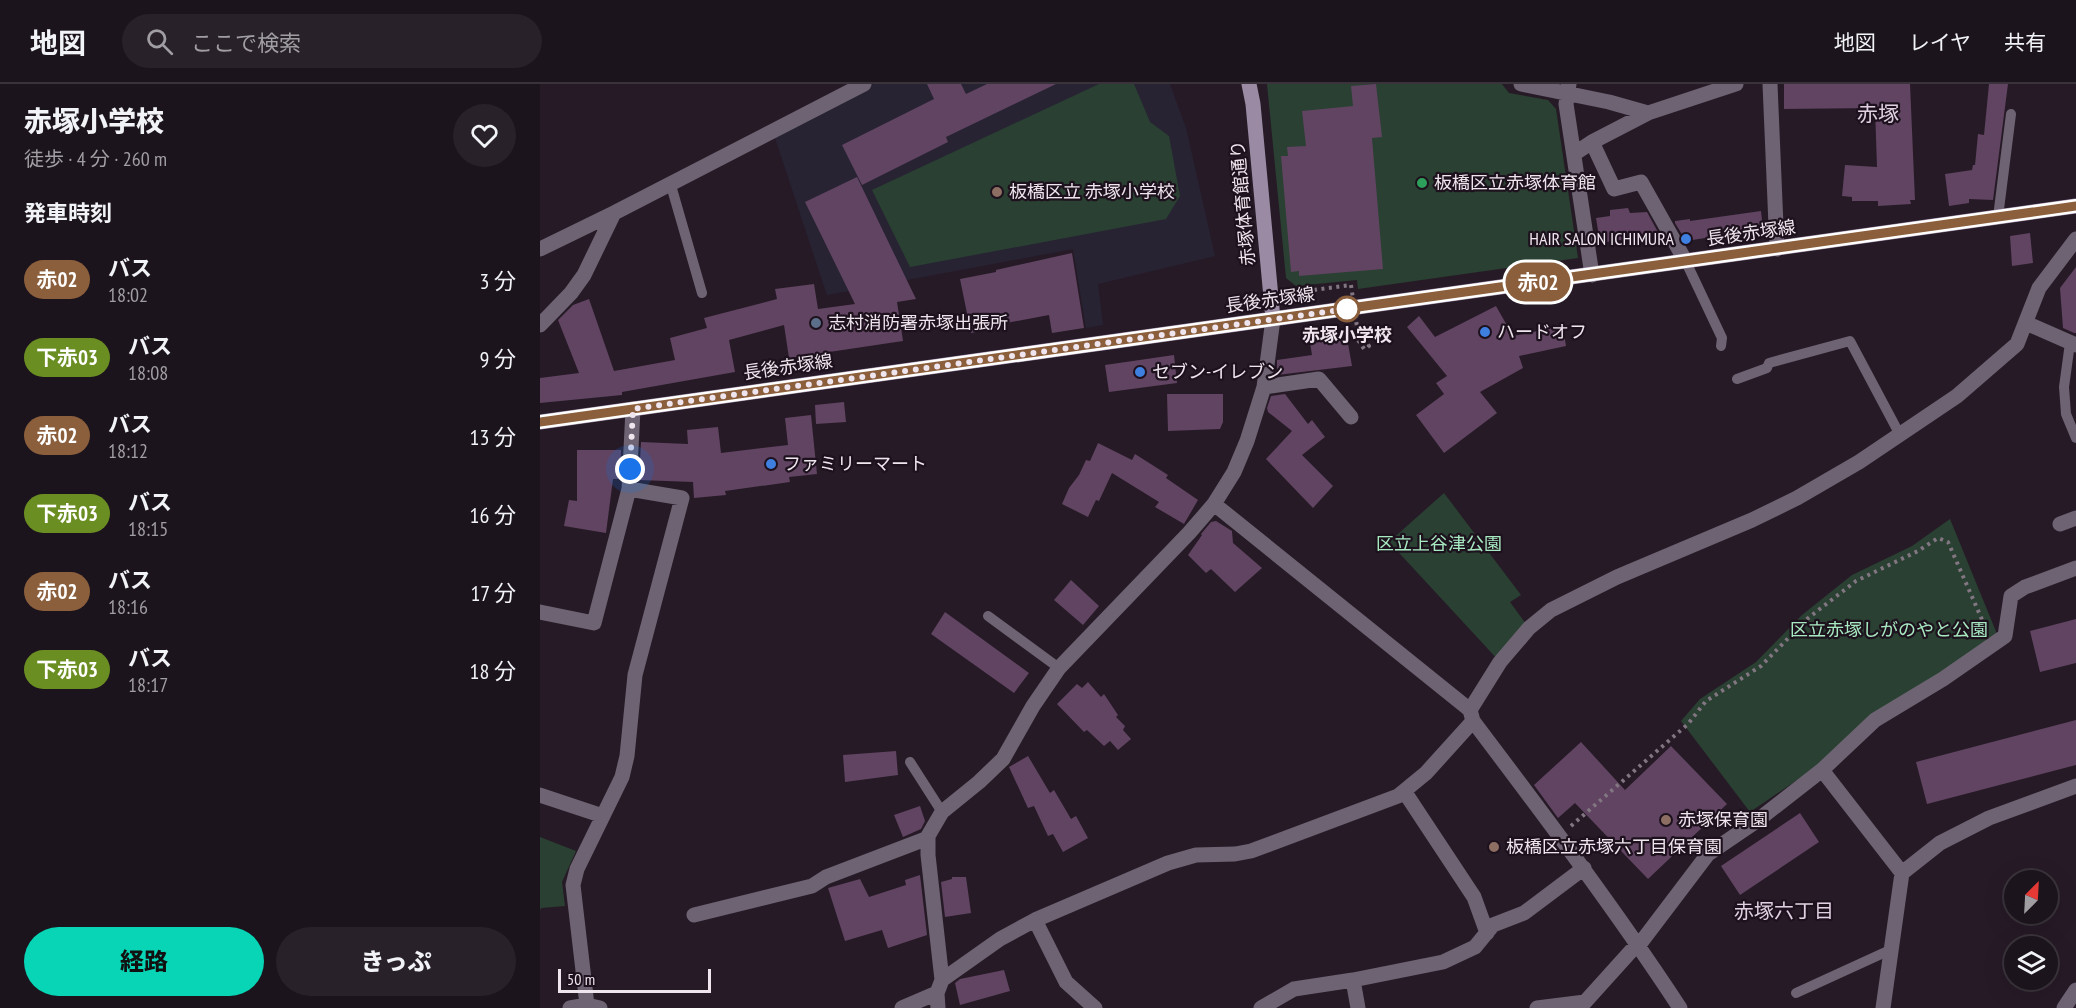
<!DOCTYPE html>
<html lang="ja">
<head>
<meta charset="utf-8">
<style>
  :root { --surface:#1c141c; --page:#292129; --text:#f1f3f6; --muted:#a09ea3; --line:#3a333b; --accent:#07d5b6 }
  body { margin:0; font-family:"PT Sans Narrow","Noto Sans JP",sans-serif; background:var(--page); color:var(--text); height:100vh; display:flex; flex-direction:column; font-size:22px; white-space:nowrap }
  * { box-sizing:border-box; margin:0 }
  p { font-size:20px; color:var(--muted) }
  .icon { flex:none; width:33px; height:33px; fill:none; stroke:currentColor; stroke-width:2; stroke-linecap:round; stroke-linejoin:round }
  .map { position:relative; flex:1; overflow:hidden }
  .sheet { display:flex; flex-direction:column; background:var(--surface); width:540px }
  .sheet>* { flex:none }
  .badge { padding:0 12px; border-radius:20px; font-size:21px; line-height:39px }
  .needle { width:39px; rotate:24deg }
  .buttons { position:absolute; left:1464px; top:786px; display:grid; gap:12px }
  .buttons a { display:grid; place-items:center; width:54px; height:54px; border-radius:50%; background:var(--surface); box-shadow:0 6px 24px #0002,0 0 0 2px var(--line); font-size:30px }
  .scale { position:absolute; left:18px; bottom:15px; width:153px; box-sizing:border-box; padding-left:6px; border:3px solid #eee5ee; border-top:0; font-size:16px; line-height:21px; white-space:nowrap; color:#eee5ee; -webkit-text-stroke:4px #1d111d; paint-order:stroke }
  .you { position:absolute; width:30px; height:30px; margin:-15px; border:4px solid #fff; border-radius:50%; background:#1a73e8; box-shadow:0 0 0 9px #1a73e833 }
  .map>.badge { position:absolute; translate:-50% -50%; box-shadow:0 0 0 3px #fff }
  h2 { padding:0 24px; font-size:22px; line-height:54px }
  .round { display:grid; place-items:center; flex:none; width:63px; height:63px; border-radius:32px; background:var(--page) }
  .head { display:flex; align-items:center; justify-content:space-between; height:102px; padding:0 24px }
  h1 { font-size:28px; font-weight:800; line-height:45px }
  .button { display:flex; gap:12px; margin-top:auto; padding:12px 24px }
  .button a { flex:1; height:69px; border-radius:36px; background:var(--accent); color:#111; font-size:24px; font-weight:800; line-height:69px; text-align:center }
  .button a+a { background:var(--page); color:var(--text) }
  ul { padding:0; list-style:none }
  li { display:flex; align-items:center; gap:18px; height:78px; padding:0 24px }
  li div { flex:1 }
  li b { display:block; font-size:22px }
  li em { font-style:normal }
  li .badge { min-width:66px; font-weight:700; text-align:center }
  header { display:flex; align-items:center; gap:36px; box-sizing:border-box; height:84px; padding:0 30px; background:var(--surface); border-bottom:2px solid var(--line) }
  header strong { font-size:28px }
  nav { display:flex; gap:33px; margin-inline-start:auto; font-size:21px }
  .search { width:420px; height:54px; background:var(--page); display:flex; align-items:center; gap:15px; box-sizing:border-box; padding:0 21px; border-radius:33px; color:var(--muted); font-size:22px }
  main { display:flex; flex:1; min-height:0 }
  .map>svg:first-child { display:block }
</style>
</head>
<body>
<header>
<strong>地図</strong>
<div class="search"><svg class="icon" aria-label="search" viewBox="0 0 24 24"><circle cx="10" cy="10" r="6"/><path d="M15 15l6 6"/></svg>ここで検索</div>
<nav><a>地図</a><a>レイヤ</a><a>共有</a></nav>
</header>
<main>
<section class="sheet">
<div class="head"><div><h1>赤塚小学校</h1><p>徒歩 · 4 分 · 260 m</p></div><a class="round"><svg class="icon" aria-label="heart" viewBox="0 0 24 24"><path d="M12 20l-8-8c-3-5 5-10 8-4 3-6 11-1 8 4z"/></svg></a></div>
<h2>発車時刻</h2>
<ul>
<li><span class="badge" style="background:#8b5e3c;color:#fff">赤02</span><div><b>バス</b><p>18:02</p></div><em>3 分</em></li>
<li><span class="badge" style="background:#6b8e23;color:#fff">下赤03</span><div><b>バス</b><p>18:08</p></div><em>9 分</em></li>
<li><span class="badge" style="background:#8b5e3c;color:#fff">赤02</span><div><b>バス</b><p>18:12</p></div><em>13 分</em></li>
<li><span class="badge" style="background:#6b8e23;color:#fff">下赤03</span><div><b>バス</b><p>18:15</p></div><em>16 分</em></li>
<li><span class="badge" style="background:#8b5e3c;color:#fff">赤02</span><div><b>バス</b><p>18:16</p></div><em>17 分</em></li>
<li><span class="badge" style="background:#6b8e23;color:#fff">下赤03</span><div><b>バス</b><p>18:17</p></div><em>18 分</em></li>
</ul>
<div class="button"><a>経路</a><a>きっぷ</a></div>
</section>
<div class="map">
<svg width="1536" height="924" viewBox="0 0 1536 924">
  <rect width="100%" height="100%" fill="#261a26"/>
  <path fill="#272333" d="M334 0H630L646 44 675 172 558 200 563 241 546 244 533 165 287 211 234 51Z"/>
  <path fill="#2a4032" d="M559 0H594L610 38 629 52 640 112 626 135 370 183 332 106Z
    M727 0H962L969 9 1008 16 1016 25 1038 174 818 205 817 196 756 202 746 194Z
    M904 409 981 511 970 518 989 544 960 578 849 458Z
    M1410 435 1457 550 1279 681 1210 728 1141 637 1160 615 1216 578 1262 531 1312 491 1372 462Z
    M0 753 36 767 22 798 25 822 1 824 0 827Z"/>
  <path fill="#604461" d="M387 0H421L426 10 447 0H516L406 53 408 58 322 101 302 61 394 15Z
    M836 0 842 53 832 54 843 185 759 192V187L751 188 741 72H748L747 63 766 62 762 27 813 22 811 2Z
    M1244 0H1370L1375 116H1370L1371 120 1338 122V117H1312V113L1302 112 1305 81 1337 83 1335 24 1244 25Z
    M1449 0H1468L1453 116 1429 115V119L1409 122 1405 90 1432 86 1433 81H1435L1438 50 1444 51Z
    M317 93 376 215 357 218 363 257 249 274 244 241 189 256 195 288 82 308V311L0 319V294L39 289 18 236 33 221 49 215 74 287 135 276 130 254 167 244 164 234 237 215 235 205 274 200 278 225 315 220 265 118Z
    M1088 124 1090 129 1107 128 1119 150 1060 159 1056 134 1070 132V126Z
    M1221 127 1223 145 1146 157 1135 139V137L1150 135V137Z
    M1490 149 1493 179 1472 182 1470 152Z
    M532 169 544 244 512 249 509 231 456 241 457 244 431 249 420 195 456 188V186Z
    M1536 183V249H1534L1523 244 1520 204Z
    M956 222 973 252 1018 243V245L1023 244 1026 262 979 272 983 284 940 308 957 329 904 369 876 331 904 310 896 299 907 292 867 243 879 232 895 253Z
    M807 254 812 282 737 291V276L772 271 770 259Z
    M634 271 637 299 569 308 565 281Z
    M627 310H683V338L680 345 628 347Z
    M745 310 768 340 772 336 785 353 762 371 793 402 773 424 726 375 752 347 728 328 727 324 731 312Z
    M304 318 306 338 276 340 275 321Z
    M271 331 277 390 249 393 250 398 185 407 186 411 154 414 153 398 99 396 101 358 148 360 147 346 178 343 181 369 248 361 245 334Z
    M558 359 592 376 595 370 628 391 626 394 658 416 644 440 615 423 619 418 572 389 559 417 556 416 548 433 522 420 529 404 539 391 546 376 550 377Z
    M37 366H81L80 395H73L66 449 24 442 29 416 37 417Z
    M676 437 692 447 693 459 722 484 695 508 671 485 666 489 648 471 662 451 661 450 671 438Z
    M531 496 559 522 543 541 514 516Z
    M405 528 489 589 474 609 391 550Z
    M1536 535V579L1500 588 1490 547Z
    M548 598 561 613 564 610 578 631 576 633 585 642 583 646 591 655 578 666 570 657 564 662 547 646 544 648 517 620 537 600 542 604Z
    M1536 636V681L1387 720 1376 678Z
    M1041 658 1085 706 1131 662 1187 720 1108 795 1035 719 1018 734 994 701Z
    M356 667 358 691 305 698 303 671Z
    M488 672 510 709 514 706 531 735 536 732 548 754 523 768 513 750 508 752 494 722 488 724 469 683Z
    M380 722 385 737 381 745 363 753 354 731Z
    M1260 729 1279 758 1200 811 1181 782Z
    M380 791 387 851 348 864 342 846 305 857 288 804 320 795 329 813 366 801 365 796Z
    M412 793H426L431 829 405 833 401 798 412 795Z
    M464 886 470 907 420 921 415 899 420 895Z"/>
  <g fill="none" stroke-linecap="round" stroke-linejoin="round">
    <path stroke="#817681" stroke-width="4" stroke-dasharray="3 4.5" stroke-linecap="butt" d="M774 206 811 201
      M814 250 824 265 829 262 817 243
      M1031 742 1148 640 1166 617 1221 582 1267 535 1316 497 1378 467 1398 454 1408 458 1447 547"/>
    <path stroke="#6d6372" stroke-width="10" d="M130 98 162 209
      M1458 133 1471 30
      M1146 178 1182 254 1181 262
      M1530 259 1524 303 1526 330 1536 354
      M1197 295 1227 284 1229 279 1310 257 1360 351
      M448 532 519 584
      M370 678 402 728
      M1256 909 1350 866"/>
    <path stroke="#6d6372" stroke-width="15" d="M981 0 1069 18 1108 29
      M1029 0 1026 20 1052 191
      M1230 0 1237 165
      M1052 58 1074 105 1101 98 1146 178
      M1034 70 1052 58 1108 29 1196 0
      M0 165 74 129 324 0
      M1486 239 1536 261
      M0 241 31 209 44 191 74 129
      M724 303 779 295 811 333
      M674 420 930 626 933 637C1004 731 1075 825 1140 924
      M1520 440 1536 434
      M0 528 54 539 89 405 93 325
      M930 626 960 578 989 544 1011 526 1077 493 1212 436 1257 414 1319 378 1417 312 1477 260 1499 204 1536 155
      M1282 686 1362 789 1343 924
      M864 707 934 813 947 849
      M0 711 63 732
      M1362 789 1400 759 1449 734 1536 702
      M154 831 272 802 286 793 388 754
      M495 836 526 898 555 924
      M402 896 460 855 495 836 628 779 656 771 695 770 711 767 858 712 886 689 933 637
      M813 896 818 924
      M47 921 33 801 37 785 82 693 87 672 95 591 142 414 89 405
      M30 924 47 921 60 924
      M362 924 397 909
      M398 924 397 909 402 896 388 771V752L402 728 439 698 463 675 493 622 519 584 649 449 674 420 694 388 707 357 724 303 733 235
      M721 924 754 905 813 896 903 878 935 863 953 841 984 829 1044 784
      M997 924 1045 918 1091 867 1099 861 1168 770 1218 736 1282 686 1335 636 1403 595 1465 552 1471 512 1485 503 1536 484
      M1524 924 1536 906"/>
    <path stroke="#9a8aa3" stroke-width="15" d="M709 0 713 20 733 235
      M0 338 1536 122"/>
    <path stroke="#817681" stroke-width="4" stroke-dasharray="3 4.5" stroke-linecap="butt" d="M811 201 817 243"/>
  </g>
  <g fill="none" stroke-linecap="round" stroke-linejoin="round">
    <defs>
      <path id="line" d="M0 338 1536 122"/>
    </defs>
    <use href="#line" stroke="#fff" stroke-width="14"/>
    <use href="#line" stroke="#8b5e3c" stroke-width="9"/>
    <path stroke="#eee5ee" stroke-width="6" stroke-dasharray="0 10.8" d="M90 385 93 325 807 225"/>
  </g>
  <circle fill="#2e9e5b" stroke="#1d111d" stroke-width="2" cx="882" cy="99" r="6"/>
  <g fill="#8d6e63" stroke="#1d111d" stroke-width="2">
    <circle cx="457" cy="108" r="6"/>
    <circle cx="1126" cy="736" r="6"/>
    <circle cx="954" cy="763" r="6"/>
  </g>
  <g fill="#3f7fe0" stroke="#1d111d" stroke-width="2">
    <circle cx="1146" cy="155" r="6"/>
    <circle cx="945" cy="248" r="6"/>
    <circle cx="600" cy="288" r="6"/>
    <circle cx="231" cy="380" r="6"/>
  </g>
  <circle fill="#fff" stroke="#8b5e3c" stroke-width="3" cx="807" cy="225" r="12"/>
  <circle fill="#5c6f8a" stroke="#1d111d" stroke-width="2" cx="276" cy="239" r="6"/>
  <g text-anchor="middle" stroke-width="4.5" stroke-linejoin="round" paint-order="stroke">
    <g font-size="18" fill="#eee5ee" stroke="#1d111d" text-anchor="start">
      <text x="894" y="105">板橋区立赤塚体育館</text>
      <text x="469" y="114">板橋区立 赤塚小学校</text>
      <text x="1134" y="161" text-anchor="end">HAIR SALON ICHIMURA</text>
      <text x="288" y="245">志村消防署赤塚出張所</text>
      <text x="957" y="254">ハードオフ</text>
      <text x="612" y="294">セブン-イレブン</text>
      <text x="243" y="386">ファミリーマート</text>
      <text x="1138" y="742">赤塚保育園</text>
      <text x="966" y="769">板橋区立赤塚六丁目保育園</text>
    </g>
    <g font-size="18" fill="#eee5ee" stroke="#1d111d">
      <text transform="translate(703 119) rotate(-95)" y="6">赤塚体育館通り</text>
      <text transform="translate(1211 149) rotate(-8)" y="6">長後赤塚線</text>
      <text transform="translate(730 216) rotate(-8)" y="6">長後赤塚線</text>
      <text transform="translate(248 283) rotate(-8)" y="6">長後赤塚線</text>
    </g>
    <g font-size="18" font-weight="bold" fill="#eee5ee" stroke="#1d111d">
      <text x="807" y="257">赤塚小学校</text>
    </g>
    <g font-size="18" fill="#a7e9c0" stroke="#1d111d">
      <text x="899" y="466">区立上谷津公園</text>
      <text x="1349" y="552">区立赤塚しがのやと公園</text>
    </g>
    <g font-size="20" fill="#e0d0e1" stroke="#1d111d">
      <text x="1244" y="834">赤塚六丁目</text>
    </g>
    <g font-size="21" fill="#e0d0e1" stroke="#1d111d">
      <text x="1338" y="37">赤塚</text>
    </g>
  </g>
</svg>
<div class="buttons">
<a><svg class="needle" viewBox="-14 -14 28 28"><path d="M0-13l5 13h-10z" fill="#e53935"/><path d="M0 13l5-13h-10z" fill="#a09ea3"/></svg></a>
<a><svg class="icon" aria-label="layers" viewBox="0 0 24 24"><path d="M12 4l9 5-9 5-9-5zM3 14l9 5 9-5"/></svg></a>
</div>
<div class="scale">50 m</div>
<div class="you" style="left:90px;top:385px"></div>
<b class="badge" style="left:998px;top:198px;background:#8b5e3c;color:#fff">赤02</b>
</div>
</main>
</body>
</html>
